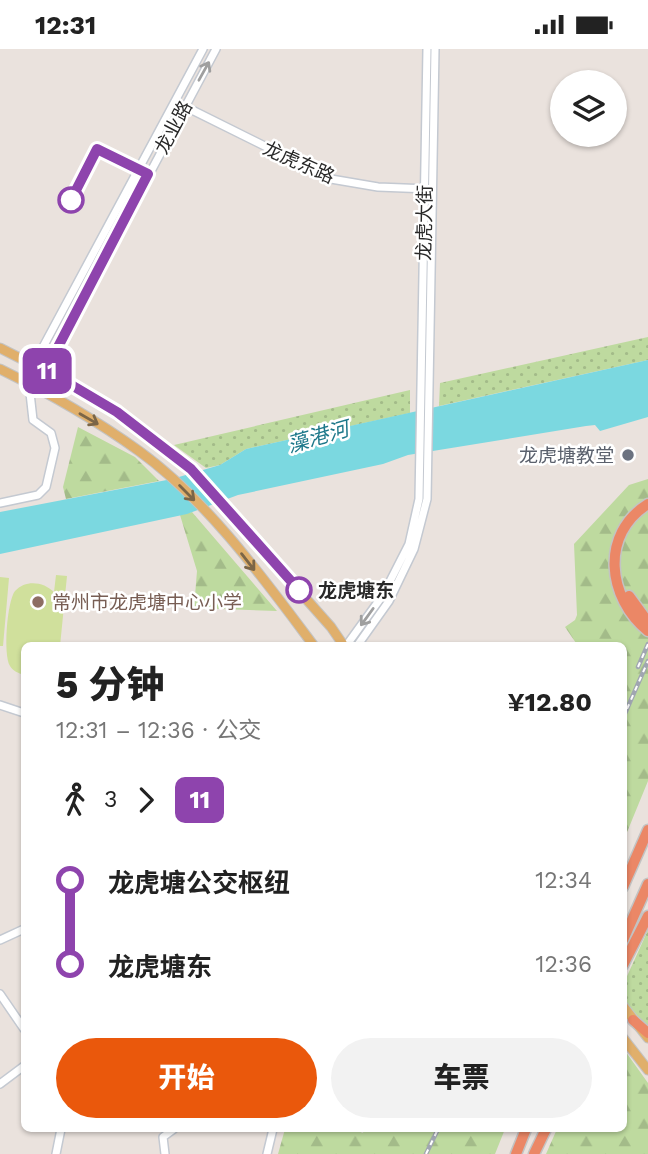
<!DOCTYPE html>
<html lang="zh">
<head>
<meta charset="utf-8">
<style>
  :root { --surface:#fff; --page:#f2f2f2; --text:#222; --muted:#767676; --accent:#ea580c }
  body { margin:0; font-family:"Work Sans","Noto Sans SC",sans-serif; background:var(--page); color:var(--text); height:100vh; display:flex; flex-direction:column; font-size:26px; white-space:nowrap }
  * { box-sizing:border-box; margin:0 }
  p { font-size:23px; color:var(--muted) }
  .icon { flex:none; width:38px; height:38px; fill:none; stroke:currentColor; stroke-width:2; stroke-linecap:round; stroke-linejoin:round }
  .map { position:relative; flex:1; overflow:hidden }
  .drawer { position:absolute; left:21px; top:593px; width:606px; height:490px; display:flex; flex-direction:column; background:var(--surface); border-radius:10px; box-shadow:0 2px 5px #0004 }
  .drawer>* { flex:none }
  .badge { padding:0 14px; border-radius:10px; font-size:24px; line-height:46px }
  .controls { position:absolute; left:550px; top:21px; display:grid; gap:14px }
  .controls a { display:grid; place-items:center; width:77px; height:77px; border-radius:50%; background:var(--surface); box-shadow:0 2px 5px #0004; font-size:35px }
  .map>.badge { position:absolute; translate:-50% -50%; box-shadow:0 0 0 4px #fff }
  .legs { display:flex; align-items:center; gap:10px; height:77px; padding:0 35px; font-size:23px }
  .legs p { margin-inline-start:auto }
  .head { display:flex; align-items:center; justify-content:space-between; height:119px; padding:0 35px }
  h1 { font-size:38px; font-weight:800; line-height:52px }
  .action { display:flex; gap:14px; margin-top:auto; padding:14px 35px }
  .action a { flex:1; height:80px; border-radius:42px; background:var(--accent); color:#fff; font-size:28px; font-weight:800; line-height:80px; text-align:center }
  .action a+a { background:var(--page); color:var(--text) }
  ul { padding:0 35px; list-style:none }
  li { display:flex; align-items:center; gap:24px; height:84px; font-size:26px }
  li i { display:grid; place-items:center; width:10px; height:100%; margin:0 9px; background:currentColor }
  li i::after { content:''; width:18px; height:18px; margin:-9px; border:5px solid; border-radius:50%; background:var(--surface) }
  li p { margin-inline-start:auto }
  li:first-child i { background:linear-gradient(#0000 50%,currentColor 0) }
  li:last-child i { background:linear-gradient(currentColor 50%,#0000 0) }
  .status { display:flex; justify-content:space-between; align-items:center; height:49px; padding:0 35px; background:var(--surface); direction:ltr }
  .status svg { height:19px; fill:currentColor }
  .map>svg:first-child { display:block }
</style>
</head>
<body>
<div class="status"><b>12:31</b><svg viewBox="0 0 49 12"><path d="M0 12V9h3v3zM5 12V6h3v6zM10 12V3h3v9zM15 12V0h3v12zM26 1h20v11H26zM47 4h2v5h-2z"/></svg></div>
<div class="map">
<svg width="648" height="1105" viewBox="0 0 648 1105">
  <defs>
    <pattern id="forest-firs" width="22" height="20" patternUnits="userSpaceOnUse" patternTransform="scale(1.75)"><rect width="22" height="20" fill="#beda9f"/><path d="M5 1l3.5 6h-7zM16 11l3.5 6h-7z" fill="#a3bb89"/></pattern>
    <pattern id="park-dots" width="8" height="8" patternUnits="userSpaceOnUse" patternTransform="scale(1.75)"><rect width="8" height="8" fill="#beda9f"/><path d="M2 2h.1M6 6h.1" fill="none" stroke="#a3bb89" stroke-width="1.8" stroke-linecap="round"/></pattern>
  </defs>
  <rect width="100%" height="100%" fill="#eae2dd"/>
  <path fill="url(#forest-firs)" d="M78 378 135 408 159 432 66 450 63 438Z
    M648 430V732L623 793V597H578L565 578 575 571 577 566 574 495 629 436Z
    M192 463 277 562 194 559 197 522 180 466Z
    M623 999 648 1034V1105H546L557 1080H623Z
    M285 1080H359L362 1084 368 1080H505L495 1105H278Z"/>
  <path fill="url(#park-dots)" d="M648 288V311L439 357 440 334Z
    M410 341V364L246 400 220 416 206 419 174 396Z
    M648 881V979L623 950V936Z"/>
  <path fill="#d0e09c" d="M56 526 67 527 60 597H24V626C18 624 13 622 10 617 3 606 7 552 15 542 26 530 44 533 54 543Z
    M0 528 9 529 3 597H0Z"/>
  <path fill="#7bd8e0" d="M648 311V368L600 382 595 376 586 377 408 406 383 415 238 446 187 465 0 505V463L172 430 220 416 246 400Z"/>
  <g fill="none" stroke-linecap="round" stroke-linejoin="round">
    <defs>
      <path id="minor" d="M182 56 331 130 378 138 429 140
        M31 336 39 333 42 327 216 0
        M0 454 38 446 46 438 55 399 51 384 33 371 28 326 203 0
        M346 597 383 546 409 495 419 450 427 0
        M357 597 389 552 414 500 427 450 435 0
        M0 656 24 664
        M0 891 24 880
        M0 945 24 980
        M0 1035 24 1017
        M56 1105 61 1080
        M165 1105 163 1088 174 1080
        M267 1105 273 1080"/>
      <path id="major" d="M0 299 63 331 117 363 191 420 331 578 344 597
        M0 320C47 343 96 371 139 402 207 451 264 530 314 597
        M623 957 648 989
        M623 989 648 1021"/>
      <path id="highway" d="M648 455C600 485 607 549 648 582
        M629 547 648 573
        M623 838 648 781
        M623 891 648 835
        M623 916 648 867
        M633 971 648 984
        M516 1105 526 1080
        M534 1105 546 1080"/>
    </defs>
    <use href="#minor" stroke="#c4c9d1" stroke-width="10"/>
    <use href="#major" stroke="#c3c3c3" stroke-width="11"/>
    <use href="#highway" stroke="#c3c3c3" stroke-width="13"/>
    <use href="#minor" stroke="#fff" stroke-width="7"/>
    <use href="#major" stroke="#e0af6b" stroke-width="9"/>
    <use href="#highway" stroke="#eb8766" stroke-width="10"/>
    <defs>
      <path id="rail" d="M638 618 648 595
        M623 669 648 612
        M426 1105 438 1080"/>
    </defs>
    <use href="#rail" stroke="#a0a6b1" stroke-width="4.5"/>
    <use href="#rail" stroke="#fff" stroke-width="2" stroke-dasharray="5" stroke-linecap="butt"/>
  </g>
  <defs><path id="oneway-shaft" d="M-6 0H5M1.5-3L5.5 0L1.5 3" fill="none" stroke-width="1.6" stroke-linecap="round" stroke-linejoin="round" transform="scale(1.75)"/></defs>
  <g stroke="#9f9f9f">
    <use href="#oneway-shaft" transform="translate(204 22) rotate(-61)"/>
    <use href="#oneway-shaft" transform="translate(367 568) rotate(126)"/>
  </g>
  <g stroke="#7b6547">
    <use href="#oneway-shaft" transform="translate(89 370) rotate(30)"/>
    <use href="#oneway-shaft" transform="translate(187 444) rotate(45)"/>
    <use href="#oneway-shaft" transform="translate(248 513) rotate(52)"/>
  </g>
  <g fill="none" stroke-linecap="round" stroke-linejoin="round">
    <defs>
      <path id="line-1" d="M71 151 97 100 148 125 46 321 117 363 191 420 299 541"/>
    </defs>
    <use href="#line-1" stroke="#fff" stroke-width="16"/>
    <use href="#line-1" stroke="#8e44ad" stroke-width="10"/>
  </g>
  <g fill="#fff" stroke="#8e44ad" stroke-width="3.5">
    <circle cx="71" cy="151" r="12"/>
    <circle cx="299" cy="541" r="12"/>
  </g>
  <circle fill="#6b7280" stroke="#fff" stroke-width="2.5" cx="628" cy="406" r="7"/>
  <circle fill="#8d6e63" stroke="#fff" stroke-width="2.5" cx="38" cy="553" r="7"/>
  <g text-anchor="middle" stroke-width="5" stroke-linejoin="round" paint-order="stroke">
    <g font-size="19" fill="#292929" stroke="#fff">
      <text transform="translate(173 78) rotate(-62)" y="7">龙业路</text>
      <text transform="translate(299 113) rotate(24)" y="7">龙虎东路</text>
      <text transform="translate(424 174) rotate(-89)" y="7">龙虎大街</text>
    </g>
    <g font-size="19" fill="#5b616d" stroke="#fff" text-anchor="end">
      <text x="614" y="413">龙虎塘教堂</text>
    </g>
    <g font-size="19" font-weight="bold" fill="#292929" stroke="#fff" text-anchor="start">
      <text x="318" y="548">龙虎塘东</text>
    </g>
    <g font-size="19" fill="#785e54" stroke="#fff" text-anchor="start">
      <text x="52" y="560">常州市龙虎塘中心小学</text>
    </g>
    <g font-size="21" font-style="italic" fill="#1d788a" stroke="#fff">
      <text transform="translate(318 388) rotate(-16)" y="7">藻港河</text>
    </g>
  </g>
</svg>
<div class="controls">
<a><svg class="icon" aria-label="layers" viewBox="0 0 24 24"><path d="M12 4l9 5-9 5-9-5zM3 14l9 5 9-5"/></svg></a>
</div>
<b class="badge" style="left:47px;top:322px;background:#8e44ad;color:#fff">11</b>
<section class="drawer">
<div class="head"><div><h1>5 分钟</h1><p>12:31 – 12:36 · 公交</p></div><b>¥12.80</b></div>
<div class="legs"><svg class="icon" aria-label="walk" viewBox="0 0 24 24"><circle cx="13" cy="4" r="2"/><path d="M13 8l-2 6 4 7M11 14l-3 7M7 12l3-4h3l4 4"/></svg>3<svg class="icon" aria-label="forward" viewBox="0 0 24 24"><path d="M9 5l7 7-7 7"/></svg><b class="badge" style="background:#8e44ad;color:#fff">11</b></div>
<ul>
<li><i style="color:#8e44ad"></i><b>龙虎塘公交枢纽</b><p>12:34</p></li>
<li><i style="color:#8e44ad"></i><b>龙虎塘东</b><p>12:36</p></li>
</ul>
<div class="action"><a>开始</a><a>车票</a></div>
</section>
</div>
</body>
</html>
